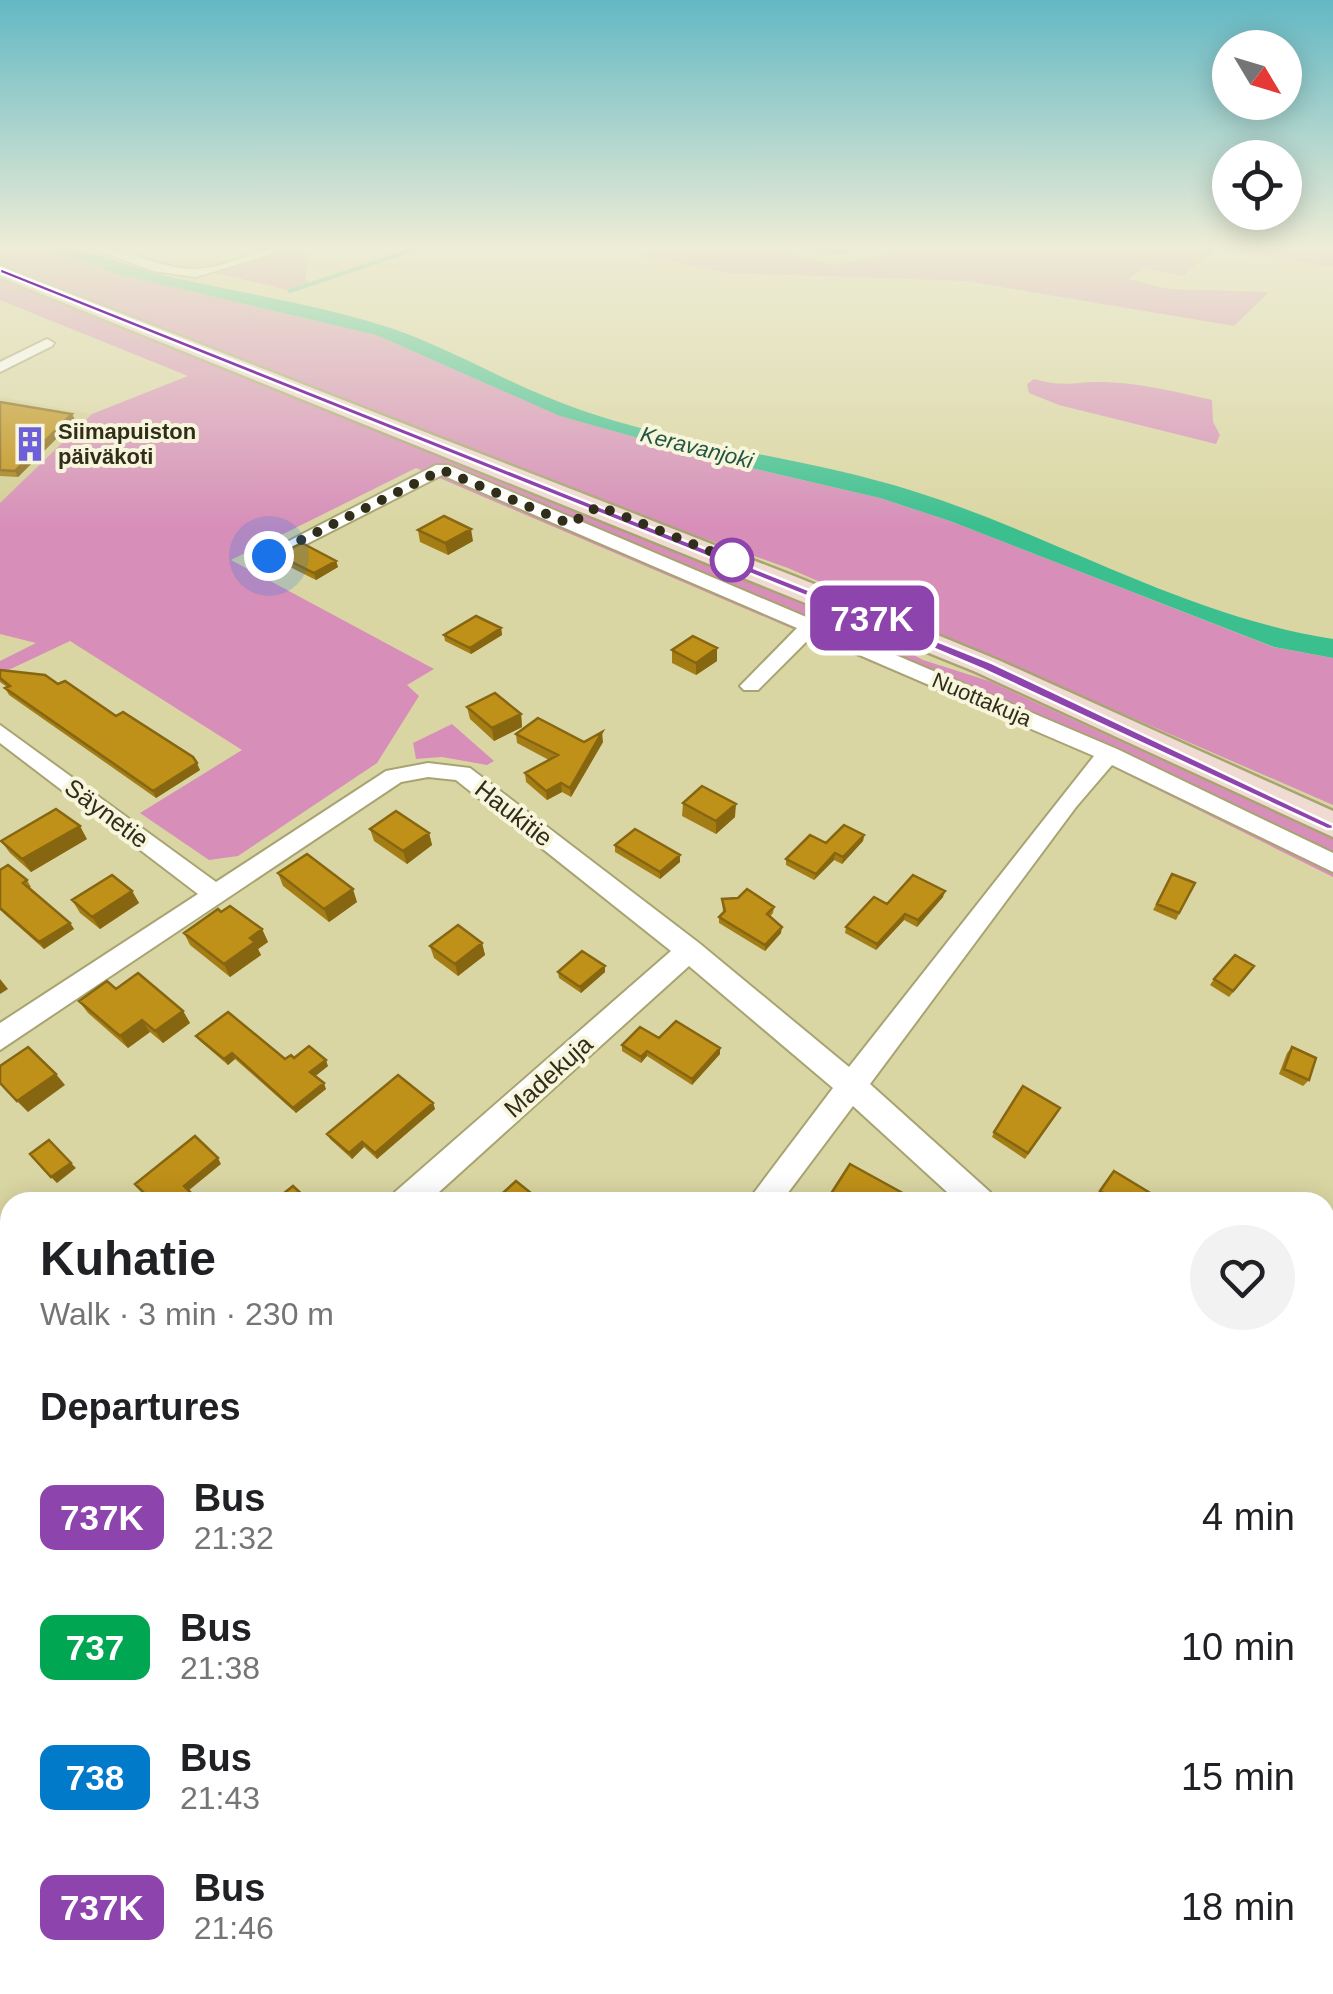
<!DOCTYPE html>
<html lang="en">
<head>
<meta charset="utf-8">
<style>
  :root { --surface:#fff; --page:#f2f2f2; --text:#202124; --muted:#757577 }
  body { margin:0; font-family:Helvetica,sans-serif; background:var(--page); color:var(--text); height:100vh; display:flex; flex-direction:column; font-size:38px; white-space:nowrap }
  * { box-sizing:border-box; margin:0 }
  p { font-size:32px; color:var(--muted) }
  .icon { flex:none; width:55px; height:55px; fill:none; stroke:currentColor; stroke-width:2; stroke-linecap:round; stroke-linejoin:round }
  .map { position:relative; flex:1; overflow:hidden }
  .details { position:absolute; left:0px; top:1192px; width:1335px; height:802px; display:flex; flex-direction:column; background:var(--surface); border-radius:30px 30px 0 0; box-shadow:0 5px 25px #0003 }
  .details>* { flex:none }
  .badge { padding:0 20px; border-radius:15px; font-size:35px; line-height:65px }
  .needle { width:65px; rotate:128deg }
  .tools { position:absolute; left:1212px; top:30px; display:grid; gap:20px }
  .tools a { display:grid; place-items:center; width:90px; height:90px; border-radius:50%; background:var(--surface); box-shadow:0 5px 25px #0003; font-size:50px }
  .you { position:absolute; width:50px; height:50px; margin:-25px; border:8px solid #fff; border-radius:50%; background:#1a73e8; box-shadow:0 0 0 15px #1a73e833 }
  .map>.badge { position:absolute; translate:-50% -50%; box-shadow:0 0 0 5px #fff }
  h2 { padding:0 40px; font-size:38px; line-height:90px }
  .round { display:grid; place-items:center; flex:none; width:105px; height:105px; border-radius:52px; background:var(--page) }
  .head { display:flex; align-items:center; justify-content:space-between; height:170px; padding:0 40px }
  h1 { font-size:48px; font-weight:600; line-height:75px }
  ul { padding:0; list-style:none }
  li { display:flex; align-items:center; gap:30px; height:130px; padding:0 40px }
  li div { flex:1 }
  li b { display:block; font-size:38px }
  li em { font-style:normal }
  li .badge { min-width:110px; font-weight:700; text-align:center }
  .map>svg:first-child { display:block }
</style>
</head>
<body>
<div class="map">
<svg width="1333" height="1994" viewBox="0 0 1333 1994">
  <rect width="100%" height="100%" fill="#dad6a3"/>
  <path fill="#d3ce93" d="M0 397 92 414 3 504 0 503Z"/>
  <path fill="#d78fb9" d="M0 247H43L117 274 376 335 561 416 713 459 880 498 950 521 1273 647 1333 658V805L788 568 683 531 0 264Z
    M659 247H765L833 265 926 247H1333V267L1216 248 1183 276 1144 268 1128 279 1168 289 1269 292 1234 326 965 281 729 273 643 256Z
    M280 252 308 255 305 279 310 282 287 290 212 272Z
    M0 277 840 616 923 660 989 681 1333 839V877L1088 755 416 468 231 560 434 669 407 685 419 696 377 763 238 856 209 860 140 813 242 750 70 641 0 674V661L36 643 0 634V503L92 414 188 376 0 300Z
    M1034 379C1068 388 1074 381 1104 382 1140 383 1177 392 1212 400L1213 422 1220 435 1216 444 1059 405 1029 393 1027 384Z
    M452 724 494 761 487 765 442 757 416 759 413 743Z"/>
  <path fill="#3bbf8f" d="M43 247C86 247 125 266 167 276 239 293 311 303 381 325 439 343 491 374 547 397 664 446 793 453 913 491 1054 535 1185 616 1333 639V658L1274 647 950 521 880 498 713 459 560 416 376 335 117 274Z"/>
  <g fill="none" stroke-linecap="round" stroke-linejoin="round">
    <path stroke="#3bbf8f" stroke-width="4" d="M290 291 421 247"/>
    <defs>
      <path id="minor" d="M89 247C124 247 155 267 191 269 225 270 258 247 293 247L196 277 154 271Z
        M47 339 54 343 52 346 0 372V362Z
        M436 465H448L1117 749 1333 853V872L1112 765 1076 807 870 1084 990 1192 995 1202H958L853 1106 781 1202H747L833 1088 689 966 428 1202H390L395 1192 671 951 456 780 428 777 401 782 0 1050V1023L198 894 0 743V725L216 882 386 771 428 763 470 768 699 943 849 1067 1094 756 813 635 758 690H744L740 686 744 682 797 628 442 475 275 560 269 562 260 556Z
        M0 1483 10 1487V1527L0 1523Z
        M1325 1541 1333 1545V1590L1325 1586Z"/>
      <path id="secondary" d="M0 266 804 580 998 660 1333 811V837L976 672 0 277Z"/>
    </defs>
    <use href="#minor" stroke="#a8a472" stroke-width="4"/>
    <use href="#secondary" stroke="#a8a472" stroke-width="5"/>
    <use href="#minor" fill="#fff" fill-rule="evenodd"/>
    <use href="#secondary" fill="#efdbd2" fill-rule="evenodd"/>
  </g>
  <path fill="#a57d15" d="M818 247H854L848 248 847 253 818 252Z
    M0 402 72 414 75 420 18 477 0 476Z
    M418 530 473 541 448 555 420 542Z
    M278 555 336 561 338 567 316 580 280 562Z
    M501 628 502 635 471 654 445 641 444 635Z
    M672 650 717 661 696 675 672 663Z
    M0 670 58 684 116 716 200 770 156 798 9 695 5 688 7 687 0 682Z
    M467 707 521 714 522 727 494 741 470 719Z
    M516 734 584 742H603L571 797 562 792 547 800 526 782 525 773 549 760 517 743Z
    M683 803 735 817 716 834 682 816Z
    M370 829 429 833 432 845 407 864 374 841Z
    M864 835 863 841 842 864 834 860 814 880 786 865V859L826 843Z
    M87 839 31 872 10 853 1 841Z
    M615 845 680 862 660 879 615 852Z
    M0 870 27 880 31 887 29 888 70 923 74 929 44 949 0 910Z
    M278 873 357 902 329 922 283 886Z
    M1172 874 1195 883 1176 920 1153 910Z
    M132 891 139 903 100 929 80 913 72 900Z
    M943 897 917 927 904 920 876 950 845 933 846 927 887 904Z
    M722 899 774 907 773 913 770 917 781 933 765 951 719 923V917L723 913Z
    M221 912 262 929 268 942 258 949 261 955 230 977 190 945 184 933Z
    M482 943 485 955 458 976 434 958 430 946Z
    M605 966V972L581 993 559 978 558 972Z
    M1250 972 1229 997 1210 985 1214 979Z
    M116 989 183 1011 190 1023 163 1043 150 1032 128 1048 88 1013 79 1001Z
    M196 1036 285 1059 294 1058 328 1066 315 1076 326 1089 296 1113 235 1059 228 1065 200 1041Z
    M659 1038 720 1048V1054L692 1085 647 1056 641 1063 622 1051V1045Z
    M1292 1047 1309 1080 1303 1086 1279 1074 1287 1053Z
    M433 1103 435 1109 377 1159 364 1147 352 1159 330 1139 327 1134Z
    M1057 1114 1025 1159 992 1137 994 1132Z
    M1114 1171 1165 1202H1106L1096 1196Z
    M1325 1390 1333 1398V1453L1325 1446Z
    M1235 1985H1324L1322 1994H1232Z"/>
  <path fill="#866611" d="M72 414 75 420 18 477 15 471Z
    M471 529 473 541 448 555 445 543Z
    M336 561 338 567 316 580 314 573Z
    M501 628 502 635 471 654 470 648Z
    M717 648V661L696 675V663Z
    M521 714 522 727 494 741 492 728Z
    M602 732 603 742 571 797 570 788Z
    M197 763 200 770 156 798 153 791Z
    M561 783 562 792 547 800 546 791Z
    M736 804 735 817 716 834V821Z
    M80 826 87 839 31 872 22 859Z
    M429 833 432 845 407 864 403 851Z
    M864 835 863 841 842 864 843 857Z
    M835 853 834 860 814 880 816 874Z
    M680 855V862L660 879V872Z
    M353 889 357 902 329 922 324 909Z
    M132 891 139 903 100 929 92 917Z
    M945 891 943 897 917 927 918 920Z
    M905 914 904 920 876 950 877 944Z
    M70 923 74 929 44 949 39 942Z
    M782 927 781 933 765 951V945Z
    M262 929 268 942 258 949 261 955 230 977 224 964 250 938Z
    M482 943 485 955 458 976 455 964Z
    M605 966V972L581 993 580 987Z
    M0 979 8 989 0 994Z
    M183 1011 190 1023 163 1043 155 1031Z
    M142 1020 150 1032 128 1048 120 1036Z
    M720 1048V1054L692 1085V1079Z
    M647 1051V1056L641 1063V1057Z
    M232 1053 235 1059 228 1065 224 1059Z
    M326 1060 328 1066 313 1078 310 1072Z
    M56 1074 65 1085 28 1112 17 1101Z
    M324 1083 326 1089 296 1113 293 1108Z
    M433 1103 435 1109 377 1159 375 1153Z
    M362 1142 364 1147 352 1159 349 1153Z
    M218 1158 221 1164 188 1191 184 1186Z
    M71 1163 76 1168 57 1183 51 1177Z
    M0 1690 10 1704V1716L0 1726Z"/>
  <path fill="#c09118" stroke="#866611" stroke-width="2.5" d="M0 402 72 414 15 471 0 470Z
    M444 516 471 529 445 543 418 530Z
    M302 543 336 561 314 573 278 555Z
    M476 616 501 628 470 648 444 635Z
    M693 636 717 648 696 663 672 650Z
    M0 670 45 675 58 684 65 681 116 716 123 712 193 757 197 763 153 791 5 688 10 686 0 678Z
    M495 693 521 714 492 728 467 707Z
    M538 718 584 742 602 732 570 788 561 783 546 791 525 773 558 755 516 734Z
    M702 786 736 804 716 821 683 803Z
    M56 809 80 826 22 859 1 841Z
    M396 811 429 833 403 851 370 829Z
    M844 825 864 835 843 857 835 853 816 874 786 859 810 835 826 843Z
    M635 829 680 855 660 872 615 845Z
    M307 854 353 889 324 909 278 873Z
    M8 865 27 880 23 883 70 923 39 942 0 908V870Z
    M1172 874 1195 883 1179 913 1157 904Z
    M112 875 132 891 92 917 72 900Z
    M913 875 945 891 918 920 905 914 877 944 846 927 874 897 887 904Z
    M747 889 774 907 767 914 782 927 765 945 719 917 725 911 722 899 738 898Z
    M230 906 262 929 250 938 255 942 224 964 184 933 218 909 221 912Z
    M458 925 482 943 455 964 430 946Z
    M582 951 605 966 580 987 558 972Z
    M1235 955 1254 966 1233 991 1214 979Z
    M138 973 183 1011 155 1031 142 1020 120 1036 79 1001 107 981 116 989Z
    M228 1012 285 1059 291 1055 294 1058 309 1046 326 1060 310 1072 324 1083 293 1108 232 1053 224 1059 196 1036Z
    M676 1021 720 1048 692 1079 647 1051 641 1057 622 1045 640 1027 659 1038Z
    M28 1047 56 1074 17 1101 0 1083V1066Z
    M1292 1047 1316 1058 1309 1080 1284 1069Z
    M398 1075 433 1103 375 1153 362 1142 349 1153 327 1134Z
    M1023 1086 1060 1108 1028 1153 994 1132Z
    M195 1136 218 1158 184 1186 200 1202H153L135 1184Z
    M49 1140 71 1163 51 1177 30 1154Z
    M850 1164 919 1202H832L827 1200Z
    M1114 1171 1165 1202H1118L1100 1191Z
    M516 1181 542 1202H493Z
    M293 1186 310 1202H273Z
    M10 1307V1336L0 1324V1315Z
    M1325 1390 1333 1398V1443L1325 1436Z
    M1325 1708 1333 1713V1846L1325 1877Z
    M1325 1954 1331 1958 1325 1981Z
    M497 1985H538L532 1994H505Z
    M954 1985H1075L1080 1994H959Z
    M1243 1985H1324L1322 1994H1240Z"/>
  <linearGradient id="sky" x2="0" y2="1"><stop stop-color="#63b8c4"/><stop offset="0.47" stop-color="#eeedd6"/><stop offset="1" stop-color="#eeedd6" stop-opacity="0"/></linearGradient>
  <rect width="1333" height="526" fill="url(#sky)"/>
  <path fill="#8e44ad" stroke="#fff" stroke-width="2.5" d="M0 268 992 663 1333 825V829H1327L982 669 856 616 0 273Z"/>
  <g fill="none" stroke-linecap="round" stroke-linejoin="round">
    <path stroke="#302e1a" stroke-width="10" stroke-dasharray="0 18" d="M269 556 442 470 570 524 599 506 732 560"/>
  </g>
  <defs>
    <symbol id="building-bare" viewBox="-9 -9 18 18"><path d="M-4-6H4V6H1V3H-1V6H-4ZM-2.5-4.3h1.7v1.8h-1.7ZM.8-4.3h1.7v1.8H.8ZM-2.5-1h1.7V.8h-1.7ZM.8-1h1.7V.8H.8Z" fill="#6d5fd9" stroke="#f7f6dc" stroke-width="2.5" paint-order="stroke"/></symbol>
  </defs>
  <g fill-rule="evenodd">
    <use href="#building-bare" x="5" y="419" width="50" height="50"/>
  </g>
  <circle fill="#fff" stroke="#8e44ad" stroke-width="5" cx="732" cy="560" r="20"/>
  <g text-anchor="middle" stroke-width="8" stroke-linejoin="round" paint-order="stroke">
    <g font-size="22" font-weight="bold" fill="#302e1a" stroke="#f7f6dc" text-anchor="start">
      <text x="58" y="439">Siimapuiston<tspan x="58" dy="25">päiväkoti</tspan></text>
    </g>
    <g font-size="22" font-style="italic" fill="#235642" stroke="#f7f6dc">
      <text transform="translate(697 447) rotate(14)" y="8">Keravanjoki</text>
    </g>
    <g font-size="22" fill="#302e1a" stroke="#f7f6dc">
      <text transform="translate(982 699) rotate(23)" y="8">Nuottakuja</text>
    </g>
    <g font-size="25" fill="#302e1a" stroke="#f7f6dc">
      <text transform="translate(107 813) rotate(37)" y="9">Säynetie</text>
      <text transform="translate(514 813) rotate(38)" y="9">Haukitie</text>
      <text transform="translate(548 1076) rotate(-42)" y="9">Madekuja</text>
    </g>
  </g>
</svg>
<div class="tools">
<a><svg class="needle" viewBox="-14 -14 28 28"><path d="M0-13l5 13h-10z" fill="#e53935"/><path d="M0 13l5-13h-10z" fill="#757577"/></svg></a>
<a><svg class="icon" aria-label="locate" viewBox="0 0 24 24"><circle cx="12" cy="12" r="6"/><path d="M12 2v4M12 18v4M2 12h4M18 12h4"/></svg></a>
</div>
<div class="you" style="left:269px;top:556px"></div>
<b class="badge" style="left:872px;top:618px;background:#8e44ad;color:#fff">737K</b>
<section class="details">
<div class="head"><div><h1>Kuhatie</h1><p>Walk · 3 min · 230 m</p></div><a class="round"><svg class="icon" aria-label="heart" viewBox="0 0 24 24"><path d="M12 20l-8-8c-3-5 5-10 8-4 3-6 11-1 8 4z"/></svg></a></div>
<h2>Departures</h2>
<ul>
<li><span class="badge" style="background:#8e44ad;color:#fff">737K</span><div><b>Bus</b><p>21:32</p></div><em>4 min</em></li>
<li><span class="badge" style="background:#00a651;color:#fff">737</span><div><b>Bus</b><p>21:38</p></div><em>10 min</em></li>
<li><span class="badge" style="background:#007ac9;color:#fff">738</span><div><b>Bus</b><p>21:43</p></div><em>15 min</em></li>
<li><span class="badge" style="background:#8e44ad;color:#fff">737K</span><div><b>Bus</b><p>21:46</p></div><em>18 min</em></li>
</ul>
</section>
</div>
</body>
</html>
